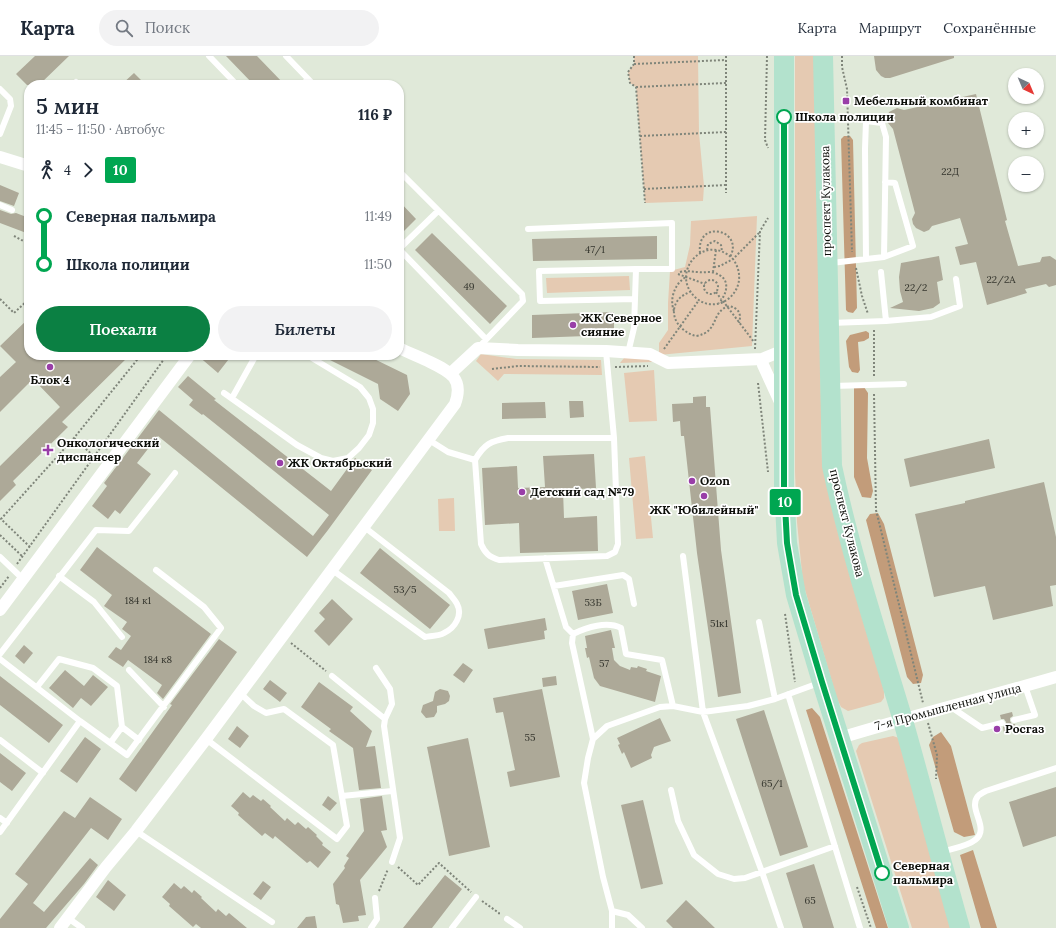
<!DOCTYPE html>
<html lang="ru">
<head>
<meta charset="utf-8">
<style>
  :root { --surface:#fff; --page:#f2f2f3; --text:#1f2937; --muted:#747a83; --line:#e0e1e3; --accent:#0b8043 }
  body { margin:0; font-family:Lora,serif; background:var(--page); color:var(--text); height:100vh; display:flex; flex-direction:column; font-size:15px; white-space:nowrap }
  * { box-sizing:border-box; margin:0 }
  p { font-size:13px; color:var(--muted) }
  .icon { flex:none; width:22px; height:22px; fill:none; stroke:currentColor; stroke-width:2; stroke-linecap:round; stroke-linejoin:round }
  .map { position:relative; flex:1; overflow:hidden }
  .sheet { position:absolute; left:24px; top:24px; width:380px; height:280px; display:flex; flex-direction:column; background:var(--surface); border-radius:16px; box-shadow:0 1px 3px #0004 }
  .sheet>* { flex:none }
  .badge { padding:0 8px; border-radius:3px; font-size:14px; line-height:26px }
  .needle { width:26px; rotate:136deg }
  .buttons { position:absolute; left:1008px; top:12px; display:grid; gap:8px }
  .buttons a { display:grid; place-items:center; width:36px; height:36px; border-radius:50%; background:var(--surface); box-shadow:0 1px 3px #0004; font-size:20px }
  .map>.badge { position:absolute; translate:-50% -50%; box-shadow:0 0 0 2px #fff }
  .legs { display:flex; align-items:center; gap:6px; height:44px; padding:0 12px; font-size:13px }
  .legs p { margin-inline-start:auto }
  .summary { display:flex; align-items:center; justify-content:space-between; height:68px; padding:0 12px }
  h1 { font-size:22px; font-weight:600; line-height:30px }
  .action { display:flex; gap:8px; margin-top:auto; padding:8px 12px }
  .action a { flex:1; height:46px; border-radius:24px; background:var(--accent); color:#fff; font-size:16px; font-weight:600; line-height:46px; text-align:center }
  .action a+a { background:var(--page); color:var(--text) }
  ul { padding:0 12px; list-style:none }
  li { display:flex; align-items:center; gap:14px; height:48px; font-size:15px }
  li i { display:grid; place-items:center; width:6px; height:100%; margin:0 5px; background:currentColor }
  li i::after { content:''; width:10px; height:10px; margin:-5px; border:3px solid; border-radius:50%; background:var(--surface) }
  li p { margin-inline-start:auto }
  li:first-child i { background:linear-gradient(#0000 50%,currentColor 0) }
  li:last-child i { background:linear-gradient(currentColor 50%,#0000 0) }
  header { display:flex; align-items:center; gap:24px; box-sizing:border-box; height:56px; padding:0 20px; background:var(--surface); border-bottom:1px solid var(--line) }
  header strong { font-size:19px }
  nav { display:flex; gap:22px; margin-inline-start:auto; font-size:14px }
  .search { width:280px; height:36px; background:var(--page); display:flex; align-items:center; gap:10px; box-sizing:border-box; padding:0 14px; border-radius:22px; color:var(--muted); font-size:15px }
  .map>svg:first-child { display:block }
</style>
</head>
<body>
<header>
<strong>Карта</strong>
<div class="search"><svg class="icon" aria-label="search" viewBox="0 0 24 24"><circle cx="10" cy="10" r="6"/><path d="M15 15l6 6"/></svg>Поиск</div>
<nav><a>Карта</a><a>Маршрут</a><a>Сохранённые</a></nav>
</header>
<div class="map">
<svg width="1056" height="872" viewBox="0 0 1056 872">
  <rect width="100%" height="100%" fill="#e0e9d9"/>
  <path fill="#e5cab2" d="M634 0H698L699 77 704 130 703 145 645 147 636 31 630 27 628 16 634 8Z
    M795 0H815L822 406 884 635V642L881 646 848 655 841 651 837 643 803 527 797 466 795 416Z
    M757 160 752 290 659 299V287L668 274V247L670 215 685 211 690 189 691 165Z
    M629 220 630 234 547 237 546 222Z
    M481 298 516 303 601 304 602 319 504 318 498 325 476 305Z
    M624 302H645L653 306 620 307Z
    M654 314 657 365 629 366 624 317Z
    M645 400 653 482 636 483 629 402Z
    M454 442 455 475H439L438 443Z
    M893 680 899 682 955 872H912L856 695 859 689 862 687Z"/>
  <path fill="#c29c7a" d="M844 80H850L853 84 857 252 853 257 848 256 846 254 841 83Z
    M866 275 869 277V282L864 285 858 286 860 314 858 317 852 316 849 311 846 285 850 279Z
    M864 331 868 337 867 402 873 435 871 442 862 441 854 421V332Z
    M878 457 884 468 923 619 921 627 913 628 907 621 866 464 870 458Z
    M812 652 820 661 888 872H876L806 654Z
    M941 676 951 690 975 779 964 781 954 776 929 689 933 681Z
    M973 794 997 872H981L960 799Z"/>
  <path fill="#ada998" d="M35 0H69L39 29H27L16 18Z
    M226 0H257L285 29H254Z
    M874 0H954V2L890 22H885L881 20 876 14Z
    M134 17 146 29H121Z
    M976 38 1007 164 1005 165 1018 210 1040 206 1042 201 1050 200 1056 204V229L1049 231 1046 228 1025 233 1027 237 987 249 976 206 960 209 955 191 968 188 960 162 932 170 929 174 924 176 916 172 913 168 912 163 915 157 893 73 888 67 887 63 889 56 897 52 904 54Z
    M0 129 19 137 14 150 0 145Z
    M399 145 416 163 399 180Z
    M0 154 11 158 16 157 29 162V178L0 167Z
    M432 177 507 250 490 268 415 194Z
    M657 180V203L533 205 532 183Z
    M939 200 943 224 937 226 940 247 933 252 919 255 890 252 903 246 900 235 899 221 901 207Z
    M614 256V279L532 282V259Z
    M29 262V299H130L62 366 68 371 13 425 16 429 0 445V410L60 351 33 323 0 356V321L16 306 0 290Z
    M197 299H232L218 317Z
    M320 299H366L407 319 410 338 398 355 380 343 378 328Z
    M188 320 216 343 214 344 331 435 355 402 372 414 328 474 307 501 158 380 137 407 151 418 120 458 115 454 108 463 92 450 107 430 104 427 159 354 313 480 329 459 203 358 202 359 189 349 193 344 178 331Z
    M706 340V351H710L721 494 741 637 718 641 697 497 684 380H681L680 365 673 366 672 348 693 347V341Z
    M569 345H583L584 361 570 362Z
    M545 346 546 362 502 363V347Z
    M989 383 995 412 910 431 904 403Z
    M594 398 596 432 563 434 564 462 597 460 598 495 520 497 519 467 485 469 482 412 517 410 518 432 545 431 543 400Z
    M1044 426 1056 481V529L1050 530 1053 550 993 564 985 530 934 541 915 458 965 447V445Z
    M97 491 211 578 163 643 157 637 162 629 128 604 123 611 108 601 116 591 121 594 131 580 122 573 127 566 104 550 112 539 80 514Z
    M380 492 450 549 430 573 360 517Z
    M607 528 613 557 578 564 572 535Z
    M332 543 353 563 329 590 314 575 325 563 319 557Z
    M545 562 547 574 544 575 545 583 488 593 484 573Z
    M611 574 615 592H612L614 604 620 610 630 614 631 611 637 612 638 610 647 613 646 615 661 620 655 646 600 630 594 622 589 601 587 602 585 592H587L585 580Z
    M219 583 237 596 136 736 119 723 172 649 170 648Z
    M24 589 33 597 24 608 15 600Z
    M463 607 473 614 464 627 453 619Z
    M65 614 84 630 93 619 108 631 91 650 81 642 73 652 49 632Z
    M0 620 63 669 49 687 0 649Z
    M556 620 557 629 543 631 542 622Z
    M270 624 287 637 280 646 263 633Z
    M319 626 353 651 350 655 372 675 366 691 375 690 381 732 359 734 353 692 329 675 331 673 301 651Z
    M440 633 448 635 450 640 449 645 445 648 437 650V656L434 661 426 662 421 656 423 649 433 645 435 636Z
    M542 633 560 721 510 731 507 716 515 714 503 656 496 657 493 642Z
    M764 654 808 791 780 800 736 663Z
    M1012 656 1013 660 1010 662V665L1012 668H1015L1016 673 1004 677 1003 671 1006 669V666L1004 663H1001L1000 659Z
    M660 662 671 685 654 691 651 699 652 702 631 712 624 696 622 698 618 689 620 688 617 682Z
    M237 670 249 680 240 692 228 683Z
    M85 681 101 693 77 727 60 715Z
    M468 682 490 791 449 800 427 691Z
    M0 697 26 717 12 735 0 726Z
    M1056 731V780L1023 791 1009 746Z
    M243 736 250 742 253 739 261 745 263 743 271 750 270 751 285 765 287 762 295 769 298 766 306 773 308 771 317 779 316 780 323 787 322 789 331 796 318 812 310 805 307 807 275 780 273 783 265 777 262 780 238 759 239 757 231 750Z
    M328 740 337 747 330 755 322 749Z
    M382 740 387 774 381 775 387 791 360 824 366 859 358 860 359 865 343 867 339 849 336 848 333 828 345 812 344 810 349 802 346 800 364 775 360 743Z
    M90 741 122 763 108 784 91 772 33 847 44 856 90 802 98 809 84 828 46 872H0V863L28 828 15 818 64 755 75 762Z
    M643 744 663 828 641 833 621 749Z
    M814 808 834 872H803L786 817Z
    M445 819 462 833 432 872H403Z
    M108 824 126 839 114 855 96 841Z
    M263 825 271 831 261 844 253 838Z
    M174 827 181 833 184 830 192 837 194 834 202 841 201 842 216 856 218 853 226 860 229 857 247 872H201L196 868 193 871 169 850 170 848 162 841Z
    M686 844 715 872H673L666 865Z
    M315 860 317 872H297L306 861Z"/>
  <g fill="none" stroke-linecap="round" stroke-linejoin="round">
    <path stroke="#7f857a" stroke-width="2" stroke-dasharray="2 2" stroke-linecap="butt" d="M634 0V8L628 16 630 27 636 31 645 147
      M726 0V137
      M767 0 765 84 768 92
      M842 0V11L847 33 852 196
      M634 8 726 4
      M636 31 726 27
      M640 80 726 76
      M644 133 726 129
      M14 180 29 188
      M707 194 708 188 715 185 721 189 722 195
      M700 197C696 162 745 174 730 201
      M714 211 720 210 733 203C753 231 720 262 696 242 668 217 705 175 733 203L760 176
      M856 212 862 240 868 258
      M680 216C687 214 691 216 699 216 704 217 710 215 714 217 731 221 728 237 719 247
      M713 216 716 194
      M678 218 705 228
      M704 231a7 7 0 1 1 14 0a7 7 0 1 1-14 0Z
      M691 235C686 238 681 240 678 244 667 259 680 276 696 280 720 276 710 256 729 250 738 252 742 257 739 267
      M716 236 721 243
      M0 243 14 257 29 243
      M723 245 754 286
      M674 255C669 243 675 227 686 221
      M874 274V321
      M664 293 699 244
      M755 293 760 175 768 162
      M615 311 648 310
      M492 313 518 310 600 311
      M758 327 768 416
      M874 338 876 454 923 647
      M74 382 98 404
      M0 479 23 501
      M30 491 1 463 74 382 141 299
      M17 508 167 299
      M0 532 9 520
      M785 558 795 626
      M291 587 326 615
      M928 667 937 699 936 723
      M398 811 418 829 439 807 471 836
      M857 831 871 872
      M379 835 388 813
      M482 845 499 857V860"/>
    <path stroke="#fff" stroke-width="6" d="M209 0 237 29
      M286 0 314 29
      M76 26 79 29
      M302 29 308 23
      M0 33 10 43 11 50 0 78
      M399 115 522 238 523 245 478 292
      M0 149 12 154
      M528 173 672 167V213H636
      M399 193 486 283
      M399 193 438 155
      M884 201 913 190 895 127 885 126
      M831 207 884 201 886 81 882 67 866 65 865 93 866 203
      M881 216 886 265
      M830 267 886 265 931 261 960 250 956 223
      M606 295 614 382 618 488 615 496 607 500 499 504C489 501 485 497 481 488L475 404C484 388 491 385 508 382H614
      M628 297 634 272 636 213 539 215 540 245 635 243
      M832 330 904 328
      M224 337 297 389 321 402 333 405 348 402 359 392 369 379 373 367V353L369 342 360 331 307 299
      M232 342 256 299
      M429 384 448 396 475 404
      M683 500 703 656 762 816 781 872
      M0 501 23 523
      M545 502 566 571 573 578
      M331 513 425 581C431 580 439 580 444 577 455 572 463 559 457 548 455 544 451 540 449 537L363 470
      M59 520 94 546 122 581
      M554 530 623 519 629 523 634 548
      M759 566 775 643
      M0 598 96 474 129 475 175 417
      M0 603 80 665 0 776
      M376 612 390 633 392 648 385 663
      M129 614 164 651
      M332 620 385 663 384 670 400 782 392 806
      M37 631 59 603 93 612 117 630 122 671 139 684
      M788 638 860 872
      M951 651 982 672 1002 667
      M1014 664 1035 659 1025 630
      M80 665 127 699 221 572 204 551 156 514
      M206 683 337 783 347 770 333 689 284 653 266 657 254 650 240 637
      M593 683 572 587 573 578C587 571 607 565 621 572L626 598 662 604 673 650
      M0 684 43 717
      M111 686 122 671
      M671 734 678 765 694 799 718 818 734 823 745 822 835 790
      M342 740 392 735
      M0 762 7 767
      M136 775 272 866
      M942 796C951 793 968 790 975 784 991 772 967 753 978 740 980 738 984 736 986 735L1056 712
      M612 855 628 859 642 872
      M68 862 82 872
      M507 863 520 872
      M371 872 377 863 375 842
      M452 872 476 841
      M612 872V855L603 821 584 727 588 702 593 683 607 670 660 651 673 650 703 656 748 650 775 643 819 627"/>
    <path stroke="#fff" stroke-width="12" d="M0 101 29 110
      M762 303 763 309 780 346
      M451 317 478 292 518 294 606 295 650 298 668 307 762 303 784 294
      M0 554 190 299
      M840 682C912 660 984 642 1056 621
      M60 872 106 811 136 775 206 683 455 348C464 323 451 316 430 306 420 301 409 297 399 292"/>
    <path stroke="#b3e2cd" stroke-width="20" d="M784 0V430L787 487 796 539 822 626 899 872
      M823 0 832 410C850 495 877 578 902 661 922 731 940 802 960 872"/>
  </g>
  <g fill="none" stroke-linecap="round" stroke-linejoin="round">
    <defs>
      <path id="line-1" d="M784 61V430L787 487 796 539 822 626 882 817"/>
    </defs>
    <use href="#line-1" stroke="#fff" stroke-width="9"/>
    <use href="#line-1" stroke="#00a651" stroke-width="6"/>
  </g>
  <g fill="#993ea8" stroke="#fff" stroke-width="1.5">
    <rect x="842" y="41" width="8" height="8" rx="2"/>
    <circle cx="573" cy="269" r="4"/>
    <circle cx="50" cy="311" r="4"/>
    <path d="M46 388h4v4h4v4h-4v4h-4v-4h-4v-4h4z"/>
    <circle cx="280" cy="407" r="4"/>
    <circle cx="692" cy="425" r="4"/>
    <circle cx="522" cy="436" r="4"/>
    <circle cx="704" cy="440" r="4"/>
    <circle cx="997" cy="673" r="4"/>
  </g>
  <g fill="#fff" stroke="#00a651" stroke-width="2">
    <circle cx="784" cy="61" r="7"/>
    <circle cx="882" cy="817" r="7"/>
  </g>
  <g text-anchor="middle" stroke-width="3.5" stroke-linejoin="round" paint-order="stroke">
    <g font-size="10" fill="#34352d">
      <text x="950" y="119">22Д</text>
      <text x="595" y="197">47/1</text>
      <text x="1001" y="227">22/2А</text>
      <text x="469" y="234">49</text>
      <text x="916" y="235">22/2</text>
      <text x="405" y="537">53/5</text>
      <text x="138" y="548">184 к1</text>
      <text x="593" y="550">53Б</text>
      <text x="719" y="571">51к1</text>
      <text x="158" y="607">184 к8</text>
      <text x="604" y="611">57</text>
      <text x="530" y="685">55</text>
      <text x="772" y="731">65/1</text>
      <text x="810" y="848">65</text>
    </g>
    <g font-size="12" font-weight="bold" fill="#0c0e09" stroke="#fff" text-anchor="start">
      <text x="854" y="49">Мебельный комбинат</text>
      <text x="581" y="266">ЖК Северное<tspan x="581" dy="14">сияние</tspan></text>
      <text x="50" y="328" text-anchor="middle">Блок 4</text>
      <text x="57" y="391">Онкологический<tspan x="57" dy="14">диспансер</tspan></text>
      <text x="288" y="411">ЖК Октябрьский</text>
      <text x="700" y="429">Ozon</text>
      <text x="530" y="440">Детский сад №79</text>
      <text x="704" y="458" text-anchor="middle">ЖК "Юбилейный"</text>
      <text x="1005" y="677">Росгаз</text>
    </g>
    <g font-size="12" font-weight="bold" fill="#0c0e09" stroke="#fff" text-anchor="start">
      <text x="795" y="65">Школа полиции</text>
      <text x="893" y="814">Северная<tspan x="893" dy="14">пальмира</tspan></text>
    </g>
    <g font-size="12" fill="#0c0e09" stroke="#fff">
      <text transform="translate(826 145) rotate(-91)" y="4">проспект Кулакова</text>
      <text transform="translate(847 467) rotate(76)" y="4">проспект Кулакова</text>
      <text transform="translate(948 651) rotate(-15)" y="4">7-я Промышленная улица</text>
    </g>
  </g>
</svg>
<div class="buttons">
<a><svg class="needle" viewBox="-14 -14 28 28"><path d="M0-13l5 13h-10z" fill="#e53935"/><path d="M0 13l5-13h-10z" fill="#747a83"/></svg></a>
<a>+</a>
<a>−</a>
</div>
<b class="badge" style="left:785px;top:446px;background:#00a651;color:#fff">10</b>
<section class="sheet">
<div class="summary"><div><h1>5 мин</h1><p>11:45 – 11:50 · Автобус</p></div><b>116 ₽</b></div>
<div class="legs"><svg class="icon" aria-label="walk" viewBox="0 0 24 24"><circle cx="13" cy="4" r="2"/><path d="M13 8l-2 6 4 7M11 14l-3 7M7 12l3-4h3l4 4"/></svg>4<svg class="icon" aria-label="forward" viewBox="0 0 24 24"><path d="M9 5l7 7-7 7"/></svg><b class="badge" style="background:#00a651;color:#fff">10</b></div>
<ul>
<li><i style="color:#00a651"></i><b>Северная пальмира</b><p>11:49</p></li>
<li><i style="color:#00a651"></i><b>Школа полиции</b><p>11:50</p></li>
</ul>
<div class="action"><a>Поехали</a><a>Билеты</a></div>
</section>
</div>
</body>
</html>
